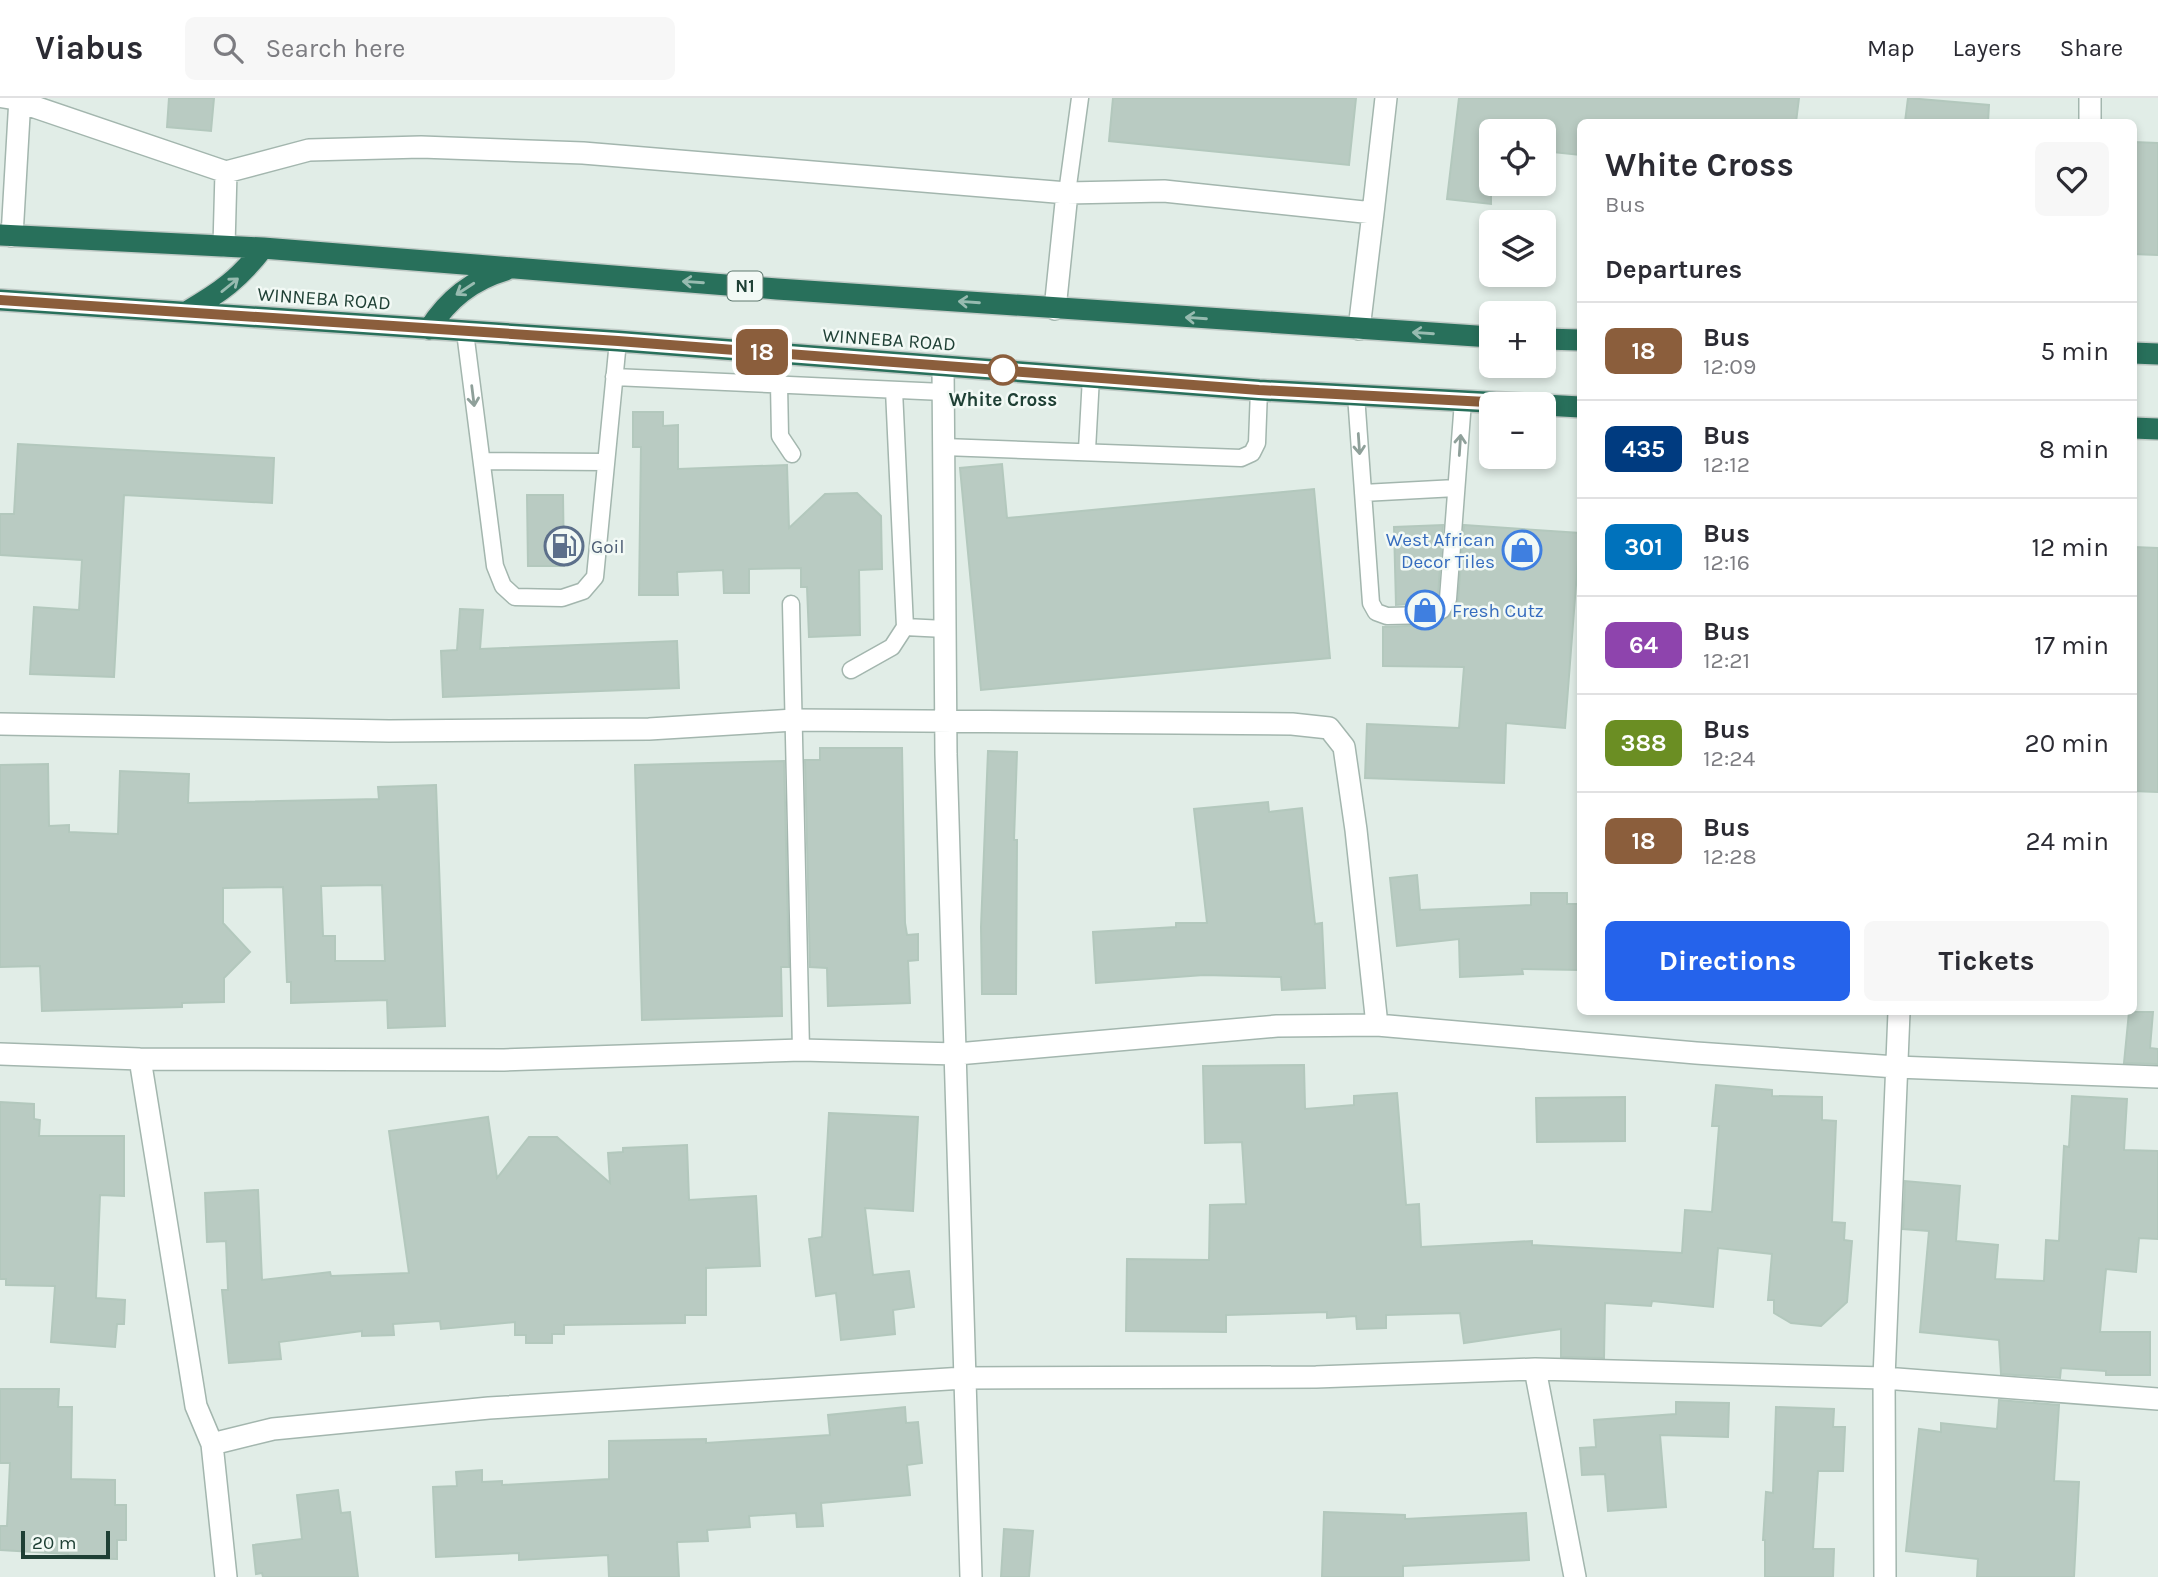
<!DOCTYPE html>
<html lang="en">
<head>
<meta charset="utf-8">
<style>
  :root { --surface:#fff; --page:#f7f7f7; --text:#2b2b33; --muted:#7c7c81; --line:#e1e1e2; --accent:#2563eb }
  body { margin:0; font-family:Karla,sans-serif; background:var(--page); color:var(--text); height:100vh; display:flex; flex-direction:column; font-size:26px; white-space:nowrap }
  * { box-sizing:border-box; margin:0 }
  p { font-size:23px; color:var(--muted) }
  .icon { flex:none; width:38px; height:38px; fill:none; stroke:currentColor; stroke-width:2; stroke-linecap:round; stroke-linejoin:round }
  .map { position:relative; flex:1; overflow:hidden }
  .sheet { position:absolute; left:1577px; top:21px; width:560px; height:896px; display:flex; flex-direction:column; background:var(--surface); border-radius:10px; box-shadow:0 4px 10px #0003 }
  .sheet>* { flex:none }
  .badge { padding:0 14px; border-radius:10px; font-size:24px; line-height:46px }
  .fabs { position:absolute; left:1479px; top:21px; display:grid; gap:14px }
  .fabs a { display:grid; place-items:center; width:77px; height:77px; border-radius:10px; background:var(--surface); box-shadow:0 4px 10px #0003; font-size:35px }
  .scale { position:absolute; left:21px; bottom:18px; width:89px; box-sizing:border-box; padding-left:7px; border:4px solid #1f4035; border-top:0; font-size:19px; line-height:24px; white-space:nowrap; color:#1f4035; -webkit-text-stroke:5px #f2f9f5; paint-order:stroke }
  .map>.badge { position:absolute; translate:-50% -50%; box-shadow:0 0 0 4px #fff }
  h2 { padding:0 28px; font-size:26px; line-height:63px }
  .round { display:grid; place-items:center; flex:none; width:74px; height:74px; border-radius:10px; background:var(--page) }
  .overview { display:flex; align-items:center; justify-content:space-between; height:119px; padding:0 28px }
  h1 { font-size:33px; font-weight:700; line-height:52px }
  .primary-button { display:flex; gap:14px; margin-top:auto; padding:14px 28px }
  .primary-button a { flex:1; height:80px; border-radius:10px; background:var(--accent); color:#fff; font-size:28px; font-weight:700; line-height:80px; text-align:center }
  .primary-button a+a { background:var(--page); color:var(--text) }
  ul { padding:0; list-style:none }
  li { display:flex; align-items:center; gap:21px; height:98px; padding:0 28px; border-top:2px solid var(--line) }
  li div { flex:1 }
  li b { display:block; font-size:26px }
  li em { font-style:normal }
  li .badge { min-width:77px; font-weight:700; text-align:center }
  header { display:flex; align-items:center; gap:42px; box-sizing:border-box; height:98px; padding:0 35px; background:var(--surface); border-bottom:2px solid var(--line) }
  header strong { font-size:33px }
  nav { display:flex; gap:38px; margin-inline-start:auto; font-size:24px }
  .search { width:490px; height:63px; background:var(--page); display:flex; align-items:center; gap:18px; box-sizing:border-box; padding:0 24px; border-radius:10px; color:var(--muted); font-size:26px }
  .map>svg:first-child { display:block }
</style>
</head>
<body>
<header>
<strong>Viabus</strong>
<div class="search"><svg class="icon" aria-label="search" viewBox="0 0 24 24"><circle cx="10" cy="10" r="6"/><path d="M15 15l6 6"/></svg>Search here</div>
<nav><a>Map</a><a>Layers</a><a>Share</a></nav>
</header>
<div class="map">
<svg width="2158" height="1479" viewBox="0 0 2158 1479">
  <rect width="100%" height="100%" fill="#e1ede7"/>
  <path fill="#b9cbc2" stroke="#b3c8bd" stroke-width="2" fill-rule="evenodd" d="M169 0H214L211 33 167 29Z
    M1113 0H1356L1349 67 1109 43Z
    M1459 0H1799L1796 24H1580V57L1544 53V33H1491V106L1447 101Z
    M1908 0 1989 7 1988 24H1905Z
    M2133 44 2158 45V157L2133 156Z
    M633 314H663V328L678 327V371L787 367 789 430 825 396 857 395 881 418 882 471 859 472 860 537 809 539 807 489H801V470L749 471V495H724L723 472 677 474 678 497H639L641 349H633Z
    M18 346 274 360 272 405 124 397 114 579 30 576 34 509 79 512 82 462 0 457V416H14Z
    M1002 366 1007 420 1314 391 1330 560 981 592 960 370Z
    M527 397H563L564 468H528Z
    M1443 427 1438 498 1434 504 1396 507 1394 429Z
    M1464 427 1580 435 1565 630 1506 625 1504 685 1365 680 1367 626 1459 630 1464 569 1383 568V529L1432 527 1451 517 1458 502Z
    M2133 449 2158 450V694L2133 693Z
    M460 511 483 512 480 551 677 543 679 590 443 599 441 553 457 552Z
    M820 650H902L905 825 907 837 918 836V862L908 863 910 905 828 908 827 870 810 869 805 662H820Z
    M988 653 1017 654 1014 742H1017L1016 896H982L981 829Z
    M784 663 789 869H781L782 918 642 922 635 667Z
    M48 666 49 728 69 727V734L118 736 120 673 189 676 188 705 379 701 378 689 436 687 445 928 388 930 387 902 291 905V884H287L283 789 223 790V825L250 854 224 880V904L182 905V909L42 913 40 868 0 869V667ZM382 787 385 863H335V838H323L321 788Z
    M1268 704 1269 714 1302 710 1315 826 1322 825 1325 890 1282 892 1281 879 1204 877 1096 885 1093 834 1176 829V825H1207L1194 711Z
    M1417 777 1420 812 1531 807V795H1567V806H1580V872L1522 871 1523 876 1460 879 1459 841 1397 848 1390 780Z
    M2129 914H2153L2150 950 2158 951V966L2124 965Z
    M1304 967 1305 1011 1354 1007V998L1397 995 1406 1107 1419 1106 1421 1149 1532 1143V1147L1682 1155 1685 1112 1712 1114 1719 1028H1712L1716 987 1772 992V998L1822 999V1022L1836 1023 1832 1124 1845 1125 1844 1142 1852 1143 1847 1204 1821 1228 1791 1225 1774 1215V1202H1768L1772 1156 1718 1150 1713 1209 1652 1203 1651 1208 1605 1205 1604 1260 1561 1259V1231L1464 1245 1460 1215 1386 1217V1230L1357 1231 1356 1218 1327 1220V1214L1226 1217V1234L1126 1233 1127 1161 1209 1162 1210 1107 1246 1106 1242 1044 1205 1045 1203 968Z
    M2072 998 2127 1001 2124 1052 2158 1053V1141L2139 1140 2136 1174 2106 1171 2100 1234H2150V1277H2106V1273L2061 1270 2060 1280 2001 1276 1999 1242 1920 1234 1929 1133 1903 1131 1905 1083 1960 1088 1956 1143 1998 1147 1995 1181 2044 1183 2046 1142 2059 1143 2064 1048 2069 1049Z
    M1625 999V1043L1537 1044 1536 1000Z
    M0 1004 34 1006V1021L40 1022 39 1038H124V1098L100 1097 96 1200 125 1202 124 1226H117L115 1249 51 1244 55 1188 6 1187V1181H0Z
    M829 1015 918 1019 913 1113 865 1110 873 1177 909 1173 914 1209 893 1212 895 1236 841 1242 836 1195 816 1198 809 1141 822 1139Z
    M488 1019 497 1080 529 1039H557L610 1085 608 1055 623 1054V1050L687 1047 689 1102 756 1098 760 1168 706 1170V1217H685V1225L564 1227V1236H552V1245H526V1237H515V1224L441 1231 440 1223 393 1226 394 1237 362 1238V1233L279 1244 281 1261 229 1265 222 1192H228L226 1143 207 1144 205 1095 258 1092 262 1182 330 1174 331 1178 409 1175 389 1033Z
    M0 1291H59L58 1309H72L71 1381 115 1382V1407H126V1442H117V1461L68 1460V1456L0 1452V1428H7L10 1365H0Z
    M1999 1302 2059 1307 2054 1383 2079 1384 2074 1479H1977L1978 1461 1906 1453 1919 1331 1941 1334V1325L1997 1331Z
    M1676 1304 1729 1305 1728 1339 1660 1337 1666 1409 1608 1413 1605 1376 1582 1377 1580 1350 1596 1349 1594 1322 1676 1316Z
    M905 1309 906 1325 918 1324 922 1365 907 1367 910 1397 821 1405 823 1428 797 1429 796 1415 749 1418 750 1429 707 1432 708 1443 677 1444 679 1479H609L608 1457 519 1462V1455L436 1459 433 1389 457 1388 456 1374 482 1372V1384L502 1383V1387L609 1381V1343L706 1341V1345L830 1337 828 1317Z
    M1776 1309 1834 1311 1833 1329H1845L1843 1373H1818L1813 1451H1834L1833 1479H1765V1442H1763L1766 1394 1773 1395Z
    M338 1392 341 1415 350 1414 358 1479H263L262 1475 256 1476 253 1447 302 1441 297 1397Z
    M1324 1414 1405 1417V1421L1526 1415 1529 1462 1403 1468V1479H1322Z
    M1004 1431 1033 1433 1029 1479H1001Z"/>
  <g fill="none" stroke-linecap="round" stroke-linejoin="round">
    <defs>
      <path id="lane" d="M0 1 20 4
        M1067 95 1080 0
        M465 234 495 468 503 488 515 499 562 500 583 493 595 479 618 243
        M614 279 943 294
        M779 286 780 338 792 356
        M1356 297 1371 505 1376 514 1387 518 1431 517 1442 512 1448 501 1463 303
        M944 349 1241 360 1252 355 1257 345 1259 292
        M1087 352 1091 279
        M482 363 606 364
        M1363 395 1456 390
        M791 506 801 952
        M905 529 945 531
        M851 572 892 549 905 529 894 292"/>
      <path id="street" d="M20 4 226 74 309 52 421 49 583 55 1067 95 1164 93 1373 115 1386 0
        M2090 24V0
        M12 138 20 0
        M224 148 226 74
        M1055 211 1067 95
        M1359 231 1373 115
        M943 268 946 656 971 1479
        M0 626 389 633 649 631 794 622 1292 626 1329 630 1344 649 1356 732 1377 927
        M0 956 140 961 504 962 801 952 957 956 1277 928 1377 927 1696 955 1896 969 2158 979
        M140 961 196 1308 212 1346 273 1331 489 1310 964 1280 1316 1279 1535 1271 1884 1280 2158 1301
        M1535 1271 1575 1479
        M212 1346 226 1479
        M1885 1479 1884 1280 1899 914"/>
      <path id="highway" d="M0 137 263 150 777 191 1491 239
        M0 202 618 243 1259 292 1524 306
        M188 213C221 194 239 181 263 150
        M429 231C448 201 472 182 506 172
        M1544 241 1580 242
        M2133 255 2158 256
        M1544 307 1580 309
        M2133 330 2158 331"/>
    </defs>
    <use href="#lane" stroke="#a3b6ae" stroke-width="19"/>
    <use href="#street" stroke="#a3b6ae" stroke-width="24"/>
    <use href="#highway" stroke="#c0cac6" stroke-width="24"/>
    <use href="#lane" stroke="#fff" stroke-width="16"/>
    <use href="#street" stroke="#fff" stroke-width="21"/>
    <use href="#highway" stroke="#28705b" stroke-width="21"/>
  </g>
  <defs><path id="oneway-shaft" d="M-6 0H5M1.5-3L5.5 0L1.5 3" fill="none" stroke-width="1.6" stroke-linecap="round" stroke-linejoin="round" transform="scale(1.75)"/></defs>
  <g stroke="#97bbb0">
    <use href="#oneway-shaft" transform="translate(693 184) rotate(-176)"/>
    <use href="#oneway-shaft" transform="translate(230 187) rotate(-39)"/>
    <use href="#oneway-shaft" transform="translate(465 191) rotate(147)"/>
    <use href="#oneway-shaft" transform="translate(969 204) rotate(-176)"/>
    <use href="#oneway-shaft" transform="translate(1196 220) rotate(-176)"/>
    <use href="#oneway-shaft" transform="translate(1423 235) rotate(-176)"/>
  </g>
  <g stroke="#8fa09a">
    <use href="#oneway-shaft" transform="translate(473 298) rotate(83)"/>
    <use href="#oneway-shaft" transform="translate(1359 346) rotate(86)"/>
    <use href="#oneway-shaft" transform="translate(1460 347) rotate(-86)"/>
  </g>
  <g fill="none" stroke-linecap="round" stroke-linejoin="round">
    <defs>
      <path id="line" d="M0 202 618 243 1259 292 1524 306"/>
    </defs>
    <use href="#line" stroke="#fff" stroke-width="16"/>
    <use href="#line" stroke="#8b5e3c" stroke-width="10"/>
  </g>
  <defs>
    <symbol id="fuel-ring" viewBox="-11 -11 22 22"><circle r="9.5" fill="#f2f9f5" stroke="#5c6f8a" stroke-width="1.5"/><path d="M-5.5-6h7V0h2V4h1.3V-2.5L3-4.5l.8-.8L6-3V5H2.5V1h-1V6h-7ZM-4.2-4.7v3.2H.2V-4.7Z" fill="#5c6f8a"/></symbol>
    <symbol id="shop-ring" viewBox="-11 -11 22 22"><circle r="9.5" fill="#f2f9f5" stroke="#3f7fe0" stroke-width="1.5"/><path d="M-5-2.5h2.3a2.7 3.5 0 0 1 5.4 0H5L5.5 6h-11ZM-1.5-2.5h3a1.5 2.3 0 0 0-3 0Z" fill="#3f7fe0"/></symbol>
  </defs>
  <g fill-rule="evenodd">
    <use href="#fuel-ring" x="542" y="426" width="44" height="44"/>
    <use href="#shop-ring" x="1500" y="430" width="44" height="44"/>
    <use href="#shop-ring" x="1403" y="490" width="44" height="44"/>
  </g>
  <circle fill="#fff" stroke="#8b5e3c" stroke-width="3.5" cx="1003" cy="272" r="14"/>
  <g text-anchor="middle" stroke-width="5" stroke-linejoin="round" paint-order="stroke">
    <rect fill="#f2f9f5" stroke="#5e786f" stroke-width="2" x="727.5" y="173.5" width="35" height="29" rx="5"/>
    <g font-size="18" font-weight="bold" fill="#1f4035">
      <text x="745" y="194">N1</text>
    </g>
    <g font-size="19" fill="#1f4035" stroke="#f2f9f5">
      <text transform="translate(324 200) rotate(4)" y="7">WINNEBA ROAD</text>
      <text transform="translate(889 241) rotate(4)" y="7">WINNEBA ROAD</text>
    </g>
    <g font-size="19" font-weight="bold" fill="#1f4035" stroke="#f2f9f5">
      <text x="1003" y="308">White Cross</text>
    </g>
    <g font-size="19" fill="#366cbe" stroke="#f2f9f5" text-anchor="end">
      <text x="1495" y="448">West African<tspan x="1495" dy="22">Decor Tiles</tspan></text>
      <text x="1452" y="519" text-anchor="start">Fresh Cutz</text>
    </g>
    <g font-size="19" fill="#4e5e75" stroke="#f2f9f5" text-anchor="start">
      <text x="591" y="455">Goil</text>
    </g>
  </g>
</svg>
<div class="fabs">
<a><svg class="icon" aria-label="locate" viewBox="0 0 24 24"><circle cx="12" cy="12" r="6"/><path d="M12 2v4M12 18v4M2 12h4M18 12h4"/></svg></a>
<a><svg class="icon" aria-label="layers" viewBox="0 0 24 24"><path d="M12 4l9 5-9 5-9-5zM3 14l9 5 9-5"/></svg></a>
<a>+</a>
<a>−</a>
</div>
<div class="scale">20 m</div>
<b class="badge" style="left:762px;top:254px;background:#8b5e3c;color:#fff">18</b>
<section class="sheet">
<div class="overview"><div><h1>White Cross</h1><p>Bus</p></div><a class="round"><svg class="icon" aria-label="heart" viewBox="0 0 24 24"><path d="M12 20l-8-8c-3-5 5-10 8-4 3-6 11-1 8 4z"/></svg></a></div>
<h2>Departures</h2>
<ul>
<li><span class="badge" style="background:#8b5e3c;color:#fff">18</span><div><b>Bus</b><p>12:09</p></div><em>5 min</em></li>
<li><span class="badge" style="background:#003b80;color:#fff">435</span><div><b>Bus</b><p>12:12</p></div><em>8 min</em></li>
<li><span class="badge" style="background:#0072bc;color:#fff">301</span><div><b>Bus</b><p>12:16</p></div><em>12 min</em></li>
<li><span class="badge" style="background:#8e44ad;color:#fff">64</span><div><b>Bus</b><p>12:21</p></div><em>17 min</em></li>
<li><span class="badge" style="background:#6b8e23;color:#fff">388</span><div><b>Bus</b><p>12:24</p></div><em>20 min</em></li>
<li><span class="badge" style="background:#8b5e3c;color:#fff">18</span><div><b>Bus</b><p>12:28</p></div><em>24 min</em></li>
</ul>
<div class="primary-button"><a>Directions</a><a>Tickets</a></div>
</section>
</div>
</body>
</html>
